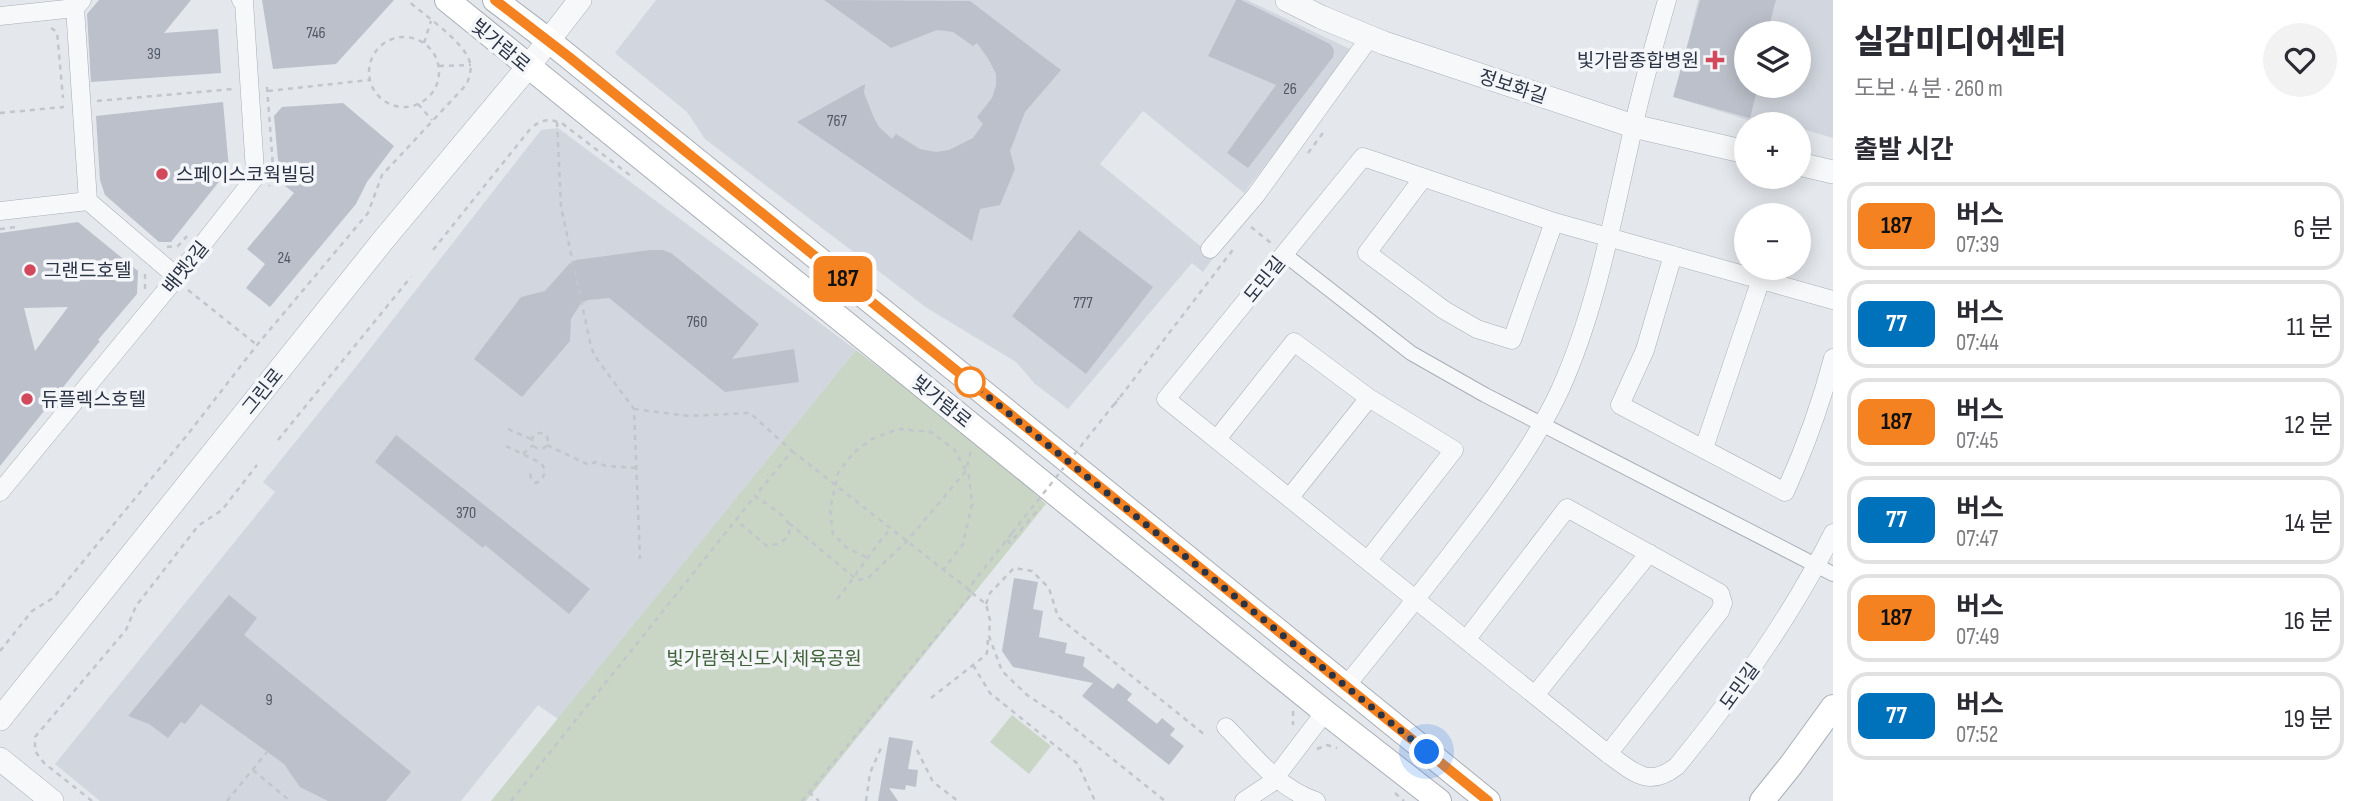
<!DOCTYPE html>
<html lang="ko">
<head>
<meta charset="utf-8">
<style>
  :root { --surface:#fff; --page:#f2f2f3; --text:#2b2b33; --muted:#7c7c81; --line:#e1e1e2 }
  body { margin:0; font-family:"Sofia Sans Condensed","Noto Sans KR",sans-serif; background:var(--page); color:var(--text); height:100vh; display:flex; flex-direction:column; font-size:26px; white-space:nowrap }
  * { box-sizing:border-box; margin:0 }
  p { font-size:23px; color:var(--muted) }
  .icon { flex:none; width:38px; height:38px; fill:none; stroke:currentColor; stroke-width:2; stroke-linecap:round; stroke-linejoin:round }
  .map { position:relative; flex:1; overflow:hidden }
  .panel { display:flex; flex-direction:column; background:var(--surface); width:525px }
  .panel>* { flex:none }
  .badge { padding:0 14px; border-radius:10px; font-size:24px; line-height:46px }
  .tools { position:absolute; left:1734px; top:21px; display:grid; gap:14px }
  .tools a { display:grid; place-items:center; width:77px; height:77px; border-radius:50%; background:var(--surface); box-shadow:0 4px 18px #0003; font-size:35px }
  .you { position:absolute; width:35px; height:35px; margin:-18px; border:5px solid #fff; border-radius:50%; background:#1a73e8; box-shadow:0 0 0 10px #1a73e833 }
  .map>.badge { position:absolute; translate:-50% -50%; box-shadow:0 0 0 4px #fff }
  h2 { padding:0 21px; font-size:26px; line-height:63px }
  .round { display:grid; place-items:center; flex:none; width:74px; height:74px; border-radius:37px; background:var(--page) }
  .head { display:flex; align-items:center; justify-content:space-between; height:119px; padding:0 21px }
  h1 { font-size:33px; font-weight:800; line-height:52px }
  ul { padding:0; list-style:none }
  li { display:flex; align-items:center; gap:21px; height:88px; margin:0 14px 10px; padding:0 7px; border:4px solid var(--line); border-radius:21px }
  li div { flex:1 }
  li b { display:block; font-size:26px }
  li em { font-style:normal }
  li .badge { min-width:77px; font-weight:700; text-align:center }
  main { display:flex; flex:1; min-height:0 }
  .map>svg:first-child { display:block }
</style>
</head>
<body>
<main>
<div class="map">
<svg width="1833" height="801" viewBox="0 0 1833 801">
  <rect width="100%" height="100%" fill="#e4e7ec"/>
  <path fill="#d2d6de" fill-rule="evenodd" d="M656 0H1247L1352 50 1244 193 1143 111 1100 164 1214 257 1203 272 1192 263 1068 409 1035 384 1016 362 927 308 705 139 687 112 615 53Z
    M1698 0H1833V138L1799 128V124H1760L1681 99 1676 93ZM1746 33H1799V86H1746Z
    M558 128 856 350 558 719 538 705 461 801H100L55 764 275 492 263 482 351 373 541 130Z"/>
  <path fill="#c9d6c5" d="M856 350 987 450 1046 504 806 801H491Z
    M1012 715 1051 746 1029 774 990 742Z"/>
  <path fill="#bbc0ca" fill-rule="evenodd" d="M99 0H191L164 33 218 29 221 73 91 82 87 14Z
    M262 0H394L336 64 273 69Z
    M824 0 970 1 1061 70 1025 112 1010 151 1015 169 1000 205 980 209 972 241 797 122 865 84 864 93 874 118 879 127 892 139 896 134 920 149 936 152 949 150 973 138 983 124 977 117 992 98 996 85V74L989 60 977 43 973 46 953 32 946 31 937 30 891 48Z
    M1236 0H1241L1330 44 1334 50 1333 57 1248 168 1227 153 1276 85 1208 56Z
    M1700 0H1776L1767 33H1746V86H1758L1750 118 1673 97Z
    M223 102 229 169 171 242H159L105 195 100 180 96 116Z
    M343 103 394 146 367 182 356 204 270 307 246 288 265 264 247 249 294 193 280 182 274 116 282 107Z
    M78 222 138 271 137 294 98 340 100 341 0 466V233ZM68 307 35 351 24 308Z
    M1079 230 1153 287 1086 374 1012 316Z
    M650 250H663L671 253 759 324 732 359 794 349 799 382 725 392 609 298 588 300 581 303 571 319 570 341 522 397 474 359 521 297 545 291 569 264 576 260Z
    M396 435 590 589 569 614 485 545 483 548 375 462Z
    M1014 578 1038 582 1033 609 1043 611 1039 637 1067 643 1065 653 1085 657 1083 666 1113 689 1118 683 1132 694 1127 700 1157 724 1162 718 1175 729 1170 735 1184 746 1169 765 1082 696 1093 683 1013 667 1002 651Z
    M229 595 257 618 244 635 411 772 386 801H328L300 787 284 764 201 704 185 724 181 722 168 738 149 724 128 716Z
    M889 737 913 741 908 769 918 770 916 787 906 785 905 790 889 788 898 801H878Z"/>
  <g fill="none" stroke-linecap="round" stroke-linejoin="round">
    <defs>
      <path id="pedestrian" d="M1284 254 1411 353 1485 395 1833 574"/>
      <path id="minor" d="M82 0 75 8 88 201 177 277
        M0 16 75 8
        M1423 178 1367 253 1444 310 1477 329 1512 340 1554 222
        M0 211 88 201
        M1210 249 1256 195 1370 37
        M1673 255 1645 350 1620 405 1785 492C1805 448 1821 404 1833 358
        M1833 300 1554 222 1363 157 1166 399 1608 754C1634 772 1648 789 1677 766 1737 693 1791 617 1833 533
        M1217 439 1294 342 1369 398 1454 450 1368 560
        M1704 448 1761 279
        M0 492 177 277 253 180 255 171 244 2 241 0
        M1290 497 1369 398
        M1466 640 1567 508 1720 593 1723 603 1720 611 1608 754
        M1345 687C1388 634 1430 582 1471 528 1504 485 1537 439 1560 390 1597 308 1613 216 1633 129 1642 85 1655 43 1667 0
        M1535 695 1649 553
        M1226 727C1254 755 1277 788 1316 801
        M1244 801 1271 783 1325 712"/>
      <path id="tertiary" d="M1287 0 1321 17 1384 43 1633 126 1746 152
        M1799 164 1833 172
        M0 719 385 238 528 67 580 0
        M0 759 52 801"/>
      <path id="secondary" d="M447 0 1325 712 1439 801
        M495 0 548 40 1488 801
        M1762 801 1791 765 1833 707"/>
    </defs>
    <use href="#pedestrian" stroke="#a9aeb7" stroke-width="16"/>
    <use href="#minor" stroke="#a9aeb7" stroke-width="19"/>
    <use href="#tertiary" stroke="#a9aeb7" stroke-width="24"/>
    <use href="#secondary" stroke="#a9aeb7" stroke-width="26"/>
    <path stroke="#c2c5cb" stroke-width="2.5" stroke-dasharray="5 5" stroke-linecap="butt" d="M51 28 57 32 63 98
      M369 72a35 35 0 1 1 70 0a35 35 0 1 1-70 0Z
      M424 43 431 21
      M439 66 471 65
      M267 87 274 180 269 186
      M268 91 369 80
      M97 101 233 89
      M418 104 432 120
      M0 113 64 107
      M557 122 561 207 590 342 594 355 634 409 640 559
      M1308 153 1325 130
      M1251 227 1271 243
      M0 229 17 227
      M167 247 178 246 187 236
      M433 250 531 128C542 119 550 118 563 124L631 176
      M145 289V271
      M188 290 257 345
      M1114 405 1235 247
      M634 409 689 416 750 413 792 451 755 496
      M508 429 531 439
      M532 441a8 8 0 1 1 16 0a8 8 0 1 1-16 0Z
      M278 440 411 277
      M547 445 589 465 595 462 606 466 636 468
      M506 446 541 463C547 470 545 479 536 483L531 479 530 470
      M792 451 968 589
      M523 454 533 445
      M789 523 857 580 868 578 907 541 966 471 971 450
      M1007 540 1010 543 1040 507
      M866 557 847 548 833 534 830 510 838 473 853 453 872 439 898 429 931 432 954 449 969 476 972 504 963 544 943 570
      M972 593 986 604 990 620 989 636 1002 671 1027 695 1059 716 1165 801
      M837 599C856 576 871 551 891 528
      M986 604 990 593 1014 568 1032 571 1049 588 1058 617 1205 735
      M0 651 32 611 53 598 188 434 257 345 368 213 382 175 467 84C469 77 472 70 470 63 466 43 423 14 407 0
      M973 665 990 693 1078 764 1095 801
      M931 698 982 658 987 653 988 639
      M1293 711V725
      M1317 749 1327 745 1337 748
      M917 750 933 782 958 801
      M253 770 290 801
      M809 792 819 801
      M1395 793 1404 801
      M92 801 44 763 35 751V737L126 630 136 606 198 526 222 510 257 465
      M227 801 267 752
      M511 801 755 496C763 502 782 513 787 521 796 537 779 545 767 546L736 520
      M802 801 972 593 968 589 1012 533
      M866 801 870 773 881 748"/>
    <use href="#pedestrian" stroke="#f7f8fa" stroke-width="14"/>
    <use href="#minor" stroke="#f7f8fa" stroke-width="18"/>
    <use href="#tertiary" stroke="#f7f8fa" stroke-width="23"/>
    <use href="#secondary" stroke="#fff" stroke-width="24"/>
    <path stroke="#c2c5cb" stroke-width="2.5" stroke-dasharray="5 5" stroke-linecap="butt" d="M1012 533 1119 398"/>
  </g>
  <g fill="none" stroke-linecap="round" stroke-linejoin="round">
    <defs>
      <path id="line" d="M495 0 569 57 1488 801"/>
    </defs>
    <use href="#line" stroke="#fff" stroke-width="16"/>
    <use href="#line" stroke="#f58220" stroke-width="10"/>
    <path stroke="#2b3445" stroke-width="7" stroke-dasharray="0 12.6" d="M970 382 1427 752"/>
  </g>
  <g fill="#d1495b" stroke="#f4f6f9" stroke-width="2.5">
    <path d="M1711.5 49.5h7v7h7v7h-7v7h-7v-7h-7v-7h7z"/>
    <circle cx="162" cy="174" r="7"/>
    <circle cx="30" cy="270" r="7"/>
    <circle cx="27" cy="399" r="7"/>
  </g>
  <circle fill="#fff" stroke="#f58220" stroke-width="3.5" cx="970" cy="382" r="14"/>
  <g text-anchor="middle" stroke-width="7" stroke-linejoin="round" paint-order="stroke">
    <g font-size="16" fill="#4f5766">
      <text x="316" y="38">746</text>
      <text x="154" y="59">39</text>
      <text x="1290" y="94">26</text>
      <text x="837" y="126">767</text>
      <text x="284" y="263">24</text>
      <text x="1083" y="308">777</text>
      <text x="697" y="327">760</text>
      <text x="466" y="518">370</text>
      <text x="269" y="705">9</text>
    </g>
    <g font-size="19" fill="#2b3445" stroke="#f4f6f9">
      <text transform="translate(501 45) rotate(40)" y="7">빛가람로</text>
      <text transform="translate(1513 86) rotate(18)" y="7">정보화길</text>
      <text transform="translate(185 267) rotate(-51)" y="7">배멧2길</text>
      <text transform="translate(1264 279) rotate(-51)" y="7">도민길</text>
      <text transform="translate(262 391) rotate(-51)" y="7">그린로</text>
      <text transform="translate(942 401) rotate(39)" y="7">빛가람로</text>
      <text transform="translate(1739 686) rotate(-54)" y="7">도민길</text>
    </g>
    <g font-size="19" fill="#2b3445" stroke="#f4f6f9" text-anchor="start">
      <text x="1699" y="67" text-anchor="end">빛가람종합병원</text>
      <text x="176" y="181">스페이스코웍빌딩</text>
      <text x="44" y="277">그랜드호텔</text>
      <text x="41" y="406">듀플렉스호텔</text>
    </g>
    <g font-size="19" fill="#3f6138" stroke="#f4f6f9">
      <text x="764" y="665">빛가람혁신도시 체육공원</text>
    </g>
  </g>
</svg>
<div class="tools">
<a><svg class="icon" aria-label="layers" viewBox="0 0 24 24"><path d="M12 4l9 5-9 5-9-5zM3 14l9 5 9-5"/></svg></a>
<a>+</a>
<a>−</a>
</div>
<div class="you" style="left:1427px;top:752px"></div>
<b class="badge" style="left:843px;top:279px;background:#f58220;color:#111">187</b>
</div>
<section class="panel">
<div class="head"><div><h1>실감미디어센터</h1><p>도보 · 4 분 · 260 m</p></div><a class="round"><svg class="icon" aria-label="heart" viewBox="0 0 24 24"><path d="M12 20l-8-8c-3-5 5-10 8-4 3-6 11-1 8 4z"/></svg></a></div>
<h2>출발 시간</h2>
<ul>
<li><span class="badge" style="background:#f58220;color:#111">187</span><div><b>버스</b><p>07:39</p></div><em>6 분</em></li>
<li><span class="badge" style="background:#0072bc;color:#fff">77</span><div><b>버스</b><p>07:44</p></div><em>11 분</em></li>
<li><span class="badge" style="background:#f58220;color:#111">187</span><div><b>버스</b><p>07:45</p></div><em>12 분</em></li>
<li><span class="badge" style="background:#0072bc;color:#fff">77</span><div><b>버스</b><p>07:47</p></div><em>14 분</em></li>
<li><span class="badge" style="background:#f58220;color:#111">187</span><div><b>버스</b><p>07:49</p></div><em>16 분</em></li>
<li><span class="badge" style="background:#0072bc;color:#fff">77</span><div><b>버스</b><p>07:52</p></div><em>19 분</em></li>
</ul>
</section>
</main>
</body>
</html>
